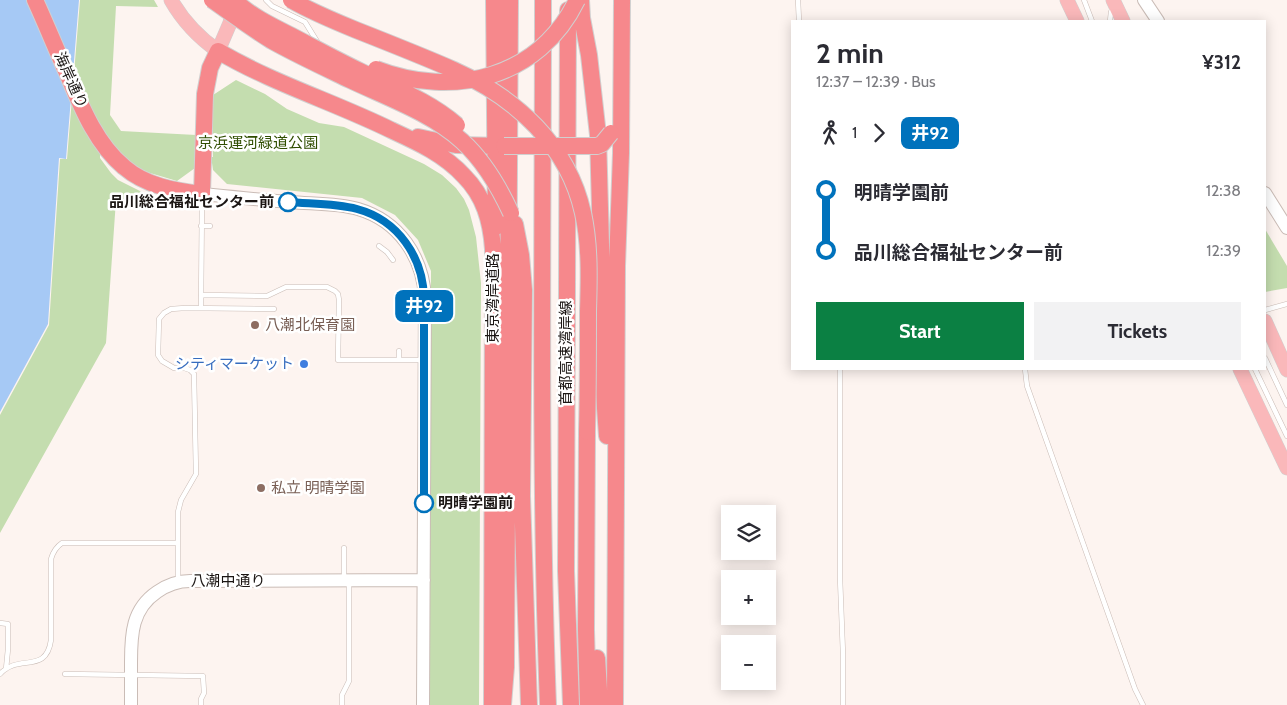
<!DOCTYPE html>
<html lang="en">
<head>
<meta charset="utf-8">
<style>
  :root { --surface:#fff; --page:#f2f2f3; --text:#2b2b33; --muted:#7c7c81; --accent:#0b8043 }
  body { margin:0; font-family:Cabin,"Noto Sans JP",sans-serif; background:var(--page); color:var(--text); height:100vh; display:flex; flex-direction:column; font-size:19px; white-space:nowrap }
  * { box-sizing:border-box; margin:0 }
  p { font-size:16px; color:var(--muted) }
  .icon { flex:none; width:28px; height:28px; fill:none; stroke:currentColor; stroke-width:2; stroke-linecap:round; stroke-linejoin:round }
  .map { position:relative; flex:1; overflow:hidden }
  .panel { position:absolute; left:791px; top:20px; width:475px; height:350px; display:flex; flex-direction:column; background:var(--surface); border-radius:0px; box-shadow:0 2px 12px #0003 }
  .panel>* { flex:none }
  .badge { padding:0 10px; border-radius:8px; font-size:18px; line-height:32px }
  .controls { position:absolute; left:721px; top:505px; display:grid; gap:10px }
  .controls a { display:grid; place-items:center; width:55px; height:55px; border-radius:0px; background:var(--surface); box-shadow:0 2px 12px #0003; font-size:25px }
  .map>.badge { position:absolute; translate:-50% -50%; box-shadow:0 0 0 2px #fff }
  .legs { display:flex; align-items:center; gap:8px; height:55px; padding:0 25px; font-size:16px }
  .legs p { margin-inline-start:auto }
  .overview { display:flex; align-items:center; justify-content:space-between; height:85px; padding:0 25px }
  h1 { font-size:28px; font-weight:700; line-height:38px }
  .cta { display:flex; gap:10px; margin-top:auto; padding:10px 25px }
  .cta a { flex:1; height:58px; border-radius:0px; background:var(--accent); color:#fff; font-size:20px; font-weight:700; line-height:58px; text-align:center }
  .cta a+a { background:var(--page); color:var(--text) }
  ul { padding:0 25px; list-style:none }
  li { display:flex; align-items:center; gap:18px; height:60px; font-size:19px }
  li i { display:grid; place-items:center; width:8px; height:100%; margin:0 6px; background:currentColor }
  li i::after { content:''; width:12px; height:12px; margin:-6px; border:4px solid; border-radius:50%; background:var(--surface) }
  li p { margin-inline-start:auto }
  li:first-child i { background:linear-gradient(#0000 50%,currentColor 0) }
  li:last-child i { background:linear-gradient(currentColor 50%,#0000 0) }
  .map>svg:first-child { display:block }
</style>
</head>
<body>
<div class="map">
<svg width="1287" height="705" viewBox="0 0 1287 705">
  <rect width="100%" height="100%" fill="#fdf4f0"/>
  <path fill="#c4ddaf" d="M80 0H154L158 7 116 6 110 115 121 131 196 135 195 156 213 157V95L236 80 265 94 287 109 319 123 344 127 424 164 442 175 456 188 464 199 469 210 476 237 481 283 479 705H429L431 271 418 240 395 215 362 198 227 184 213 170 212 163 195 162V168L177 181C168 178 159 176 150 173 129 165 112 146 100 128V158L111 173 118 180 144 193 170 200V203L116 200 106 343 0 533V415L49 325 60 159H67Z
    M1265 229 1287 266V288L1265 292Z"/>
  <path fill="#a6c9f5" d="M0 0H79L66 159 59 158 48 324 0 412Z"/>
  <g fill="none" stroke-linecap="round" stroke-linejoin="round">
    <defs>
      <path id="lane" d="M266 0 272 6 305 22 318 43
        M798 0 799 21
        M1084 0 1092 21
        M1110 21 1111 12 1113 7
        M201 226H210
        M379 246 387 252 393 260
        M201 295 267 296 286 287H327L335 291 338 294 339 300 338 360H423
        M201 308 202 197
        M1265 310 1287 304
        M399 351V360
        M1265 358 1287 405
        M840 369V578L843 654V705
        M1025 369 1027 386 1135 689 1143 705
        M1255 369 1287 436
        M344 579V548
        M178 581V512L181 500 196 474 194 374 190 370 184 368H174L162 361 158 355 159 319 164 313 171 309 185 308 274 309
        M0 623 8 624V649L6 669
        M0 674C19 653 46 675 51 640V559C53 552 56 547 62 543H177
        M65 674 203 676 204 693 201 699V705
        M342 705V695L349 681V582"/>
      <path id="secondary" d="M1144 0 1158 21
        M1265 193 1287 228
        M202 194C232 197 261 200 290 202 312 204 337 203 358 209 399 221 423 257 425 298L423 705
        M131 705C131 691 131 676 131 662 131 634 132 609 157 592 167 585 178 581 190 581L424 580"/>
      <path id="primary" d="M171 0C183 21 198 37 218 51L230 23 234 5
        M1067 0 1077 21
        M1113 0 1123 21
        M1265 321 1287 370
        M1240 369 1287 468"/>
      <path id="highway" d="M35 0C46 24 56 49 67 73 81 106 96 144 124 167 146 186 175 191 202 194L205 94 210 68 218 51C272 83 334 102 391 130 417 142 444 154 464 176 484 196 491 221 493 249L492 705
        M494 0 496 227
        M543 0C543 235 539 470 548 705
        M581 0 582 18 589 55 598 135 602 282 603 380 607 436
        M568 10 566 571 571 705
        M418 137 456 145 504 146
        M515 224 521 255 524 290 522 496 529 705
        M587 432 586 630 588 705
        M597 658 600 705
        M503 705 506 667 510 0
        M615 705 617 266 621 153 622 0"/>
    </defs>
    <use href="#lane" stroke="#cabcb6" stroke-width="5.5"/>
    <use href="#secondary" stroke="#cabcb6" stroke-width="14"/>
    <use href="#primary" stroke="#d1d0d0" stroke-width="15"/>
    <use href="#highway" stroke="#d1d0d0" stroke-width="18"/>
    <use href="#lane" stroke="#fff" stroke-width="4.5"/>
    <use href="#secondary" stroke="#fff" stroke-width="12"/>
    <use href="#primary" stroke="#fab8ba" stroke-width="14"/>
    <use href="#highway" stroke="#f6888c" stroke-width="16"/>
    <defs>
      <path id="highway-bridge" d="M212 0C232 14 251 28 272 41 297 55 323 67 350 80 388 98 431 113 462 141 484 161 499 187 511 213
        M234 0C251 16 272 26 292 36 315 48 337 60 360 71 394 88 428 100 457 125
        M291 0C312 12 334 21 356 30 389 43 422 56 454 70 516 98 568 145 583 213 590 245 589 279 588 311 588 352 588 392 587 432
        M376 69C454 99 539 78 577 0
        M504 146H597L602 144 611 133"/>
    </defs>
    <use href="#highway-bridge" stroke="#d1d0d0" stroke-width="18" stroke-linecap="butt"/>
    <use href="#highway-bridge" stroke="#f6888c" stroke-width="16"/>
  </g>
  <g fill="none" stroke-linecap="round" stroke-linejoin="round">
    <defs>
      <path id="line-1" d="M288 202C311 204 335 203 357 209 398 220 423 257 424 298V503"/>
    </defs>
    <use href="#line-1" stroke="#fff" stroke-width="11"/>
    <use href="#line-1" stroke="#0072bc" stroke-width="8"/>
  </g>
  <g fill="#fff" stroke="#0072bc" stroke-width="2.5">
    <circle cx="288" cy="202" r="9"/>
    <circle cx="424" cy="503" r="9"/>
  </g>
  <g fill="#8d6e63" stroke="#fff" stroke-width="2">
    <circle cx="255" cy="325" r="5"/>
    <circle cx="261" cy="488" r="5"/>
  </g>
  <circle fill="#3f7fe0" stroke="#fff" stroke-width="2" cx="304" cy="364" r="5"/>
  <g text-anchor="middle" stroke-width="5" stroke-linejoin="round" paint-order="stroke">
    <g font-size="15" fill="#1b1614" stroke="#fff">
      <text transform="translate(71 80) rotate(66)" y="5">海岸通り</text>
      <text transform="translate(493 298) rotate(-90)" y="5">東京湾岸道路</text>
      <text transform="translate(566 353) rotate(-90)" y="5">首都高速湾岸線</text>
      <text x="228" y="586">八潮中通り</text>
    </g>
    <g font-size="15" fill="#304e01" stroke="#fff">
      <text x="258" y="148">京浜運河緑道公園</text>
    </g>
    <g font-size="15" font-weight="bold" fill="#1b1614" stroke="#fff" text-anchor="end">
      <text x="274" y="207">品川総合福祉センター前</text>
      <text x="438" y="508" text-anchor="start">明晴学園前</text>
    </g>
    <g font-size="15" fill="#785e54" stroke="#fff" text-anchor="start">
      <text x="265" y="330">八潮北保育園</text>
      <text x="271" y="493">私立 明晴学園</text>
    </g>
    <g font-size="15" fill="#366cbe" stroke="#fff" text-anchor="end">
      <text x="294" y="369">シティマーケット</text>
    </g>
  </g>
</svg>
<div class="controls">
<a><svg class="icon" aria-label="layers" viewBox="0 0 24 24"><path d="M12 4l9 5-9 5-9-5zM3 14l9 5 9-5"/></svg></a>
<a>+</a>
<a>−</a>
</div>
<b class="badge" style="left:424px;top:306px;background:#0072bc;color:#fff">井92</b>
<section class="panel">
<div class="overview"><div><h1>2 min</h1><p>12:37 – 12:39 · Bus</p></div><b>¥312</b></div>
<div class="legs"><svg class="icon" aria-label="walk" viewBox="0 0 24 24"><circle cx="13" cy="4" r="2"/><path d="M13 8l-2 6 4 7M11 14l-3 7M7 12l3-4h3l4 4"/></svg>1<svg class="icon" aria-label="forward" viewBox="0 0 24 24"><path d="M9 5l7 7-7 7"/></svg><b class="badge" style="background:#0072bc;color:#fff">井92</b></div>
<ul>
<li><i style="color:#0072bc"></i><b>明晴学園前</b><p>12:38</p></li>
<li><i style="color:#0072bc"></i><b>品川総合福祉センター前</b><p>12:39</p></li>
</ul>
<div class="cta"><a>Start</a><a>Tickets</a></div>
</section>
</div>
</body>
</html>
